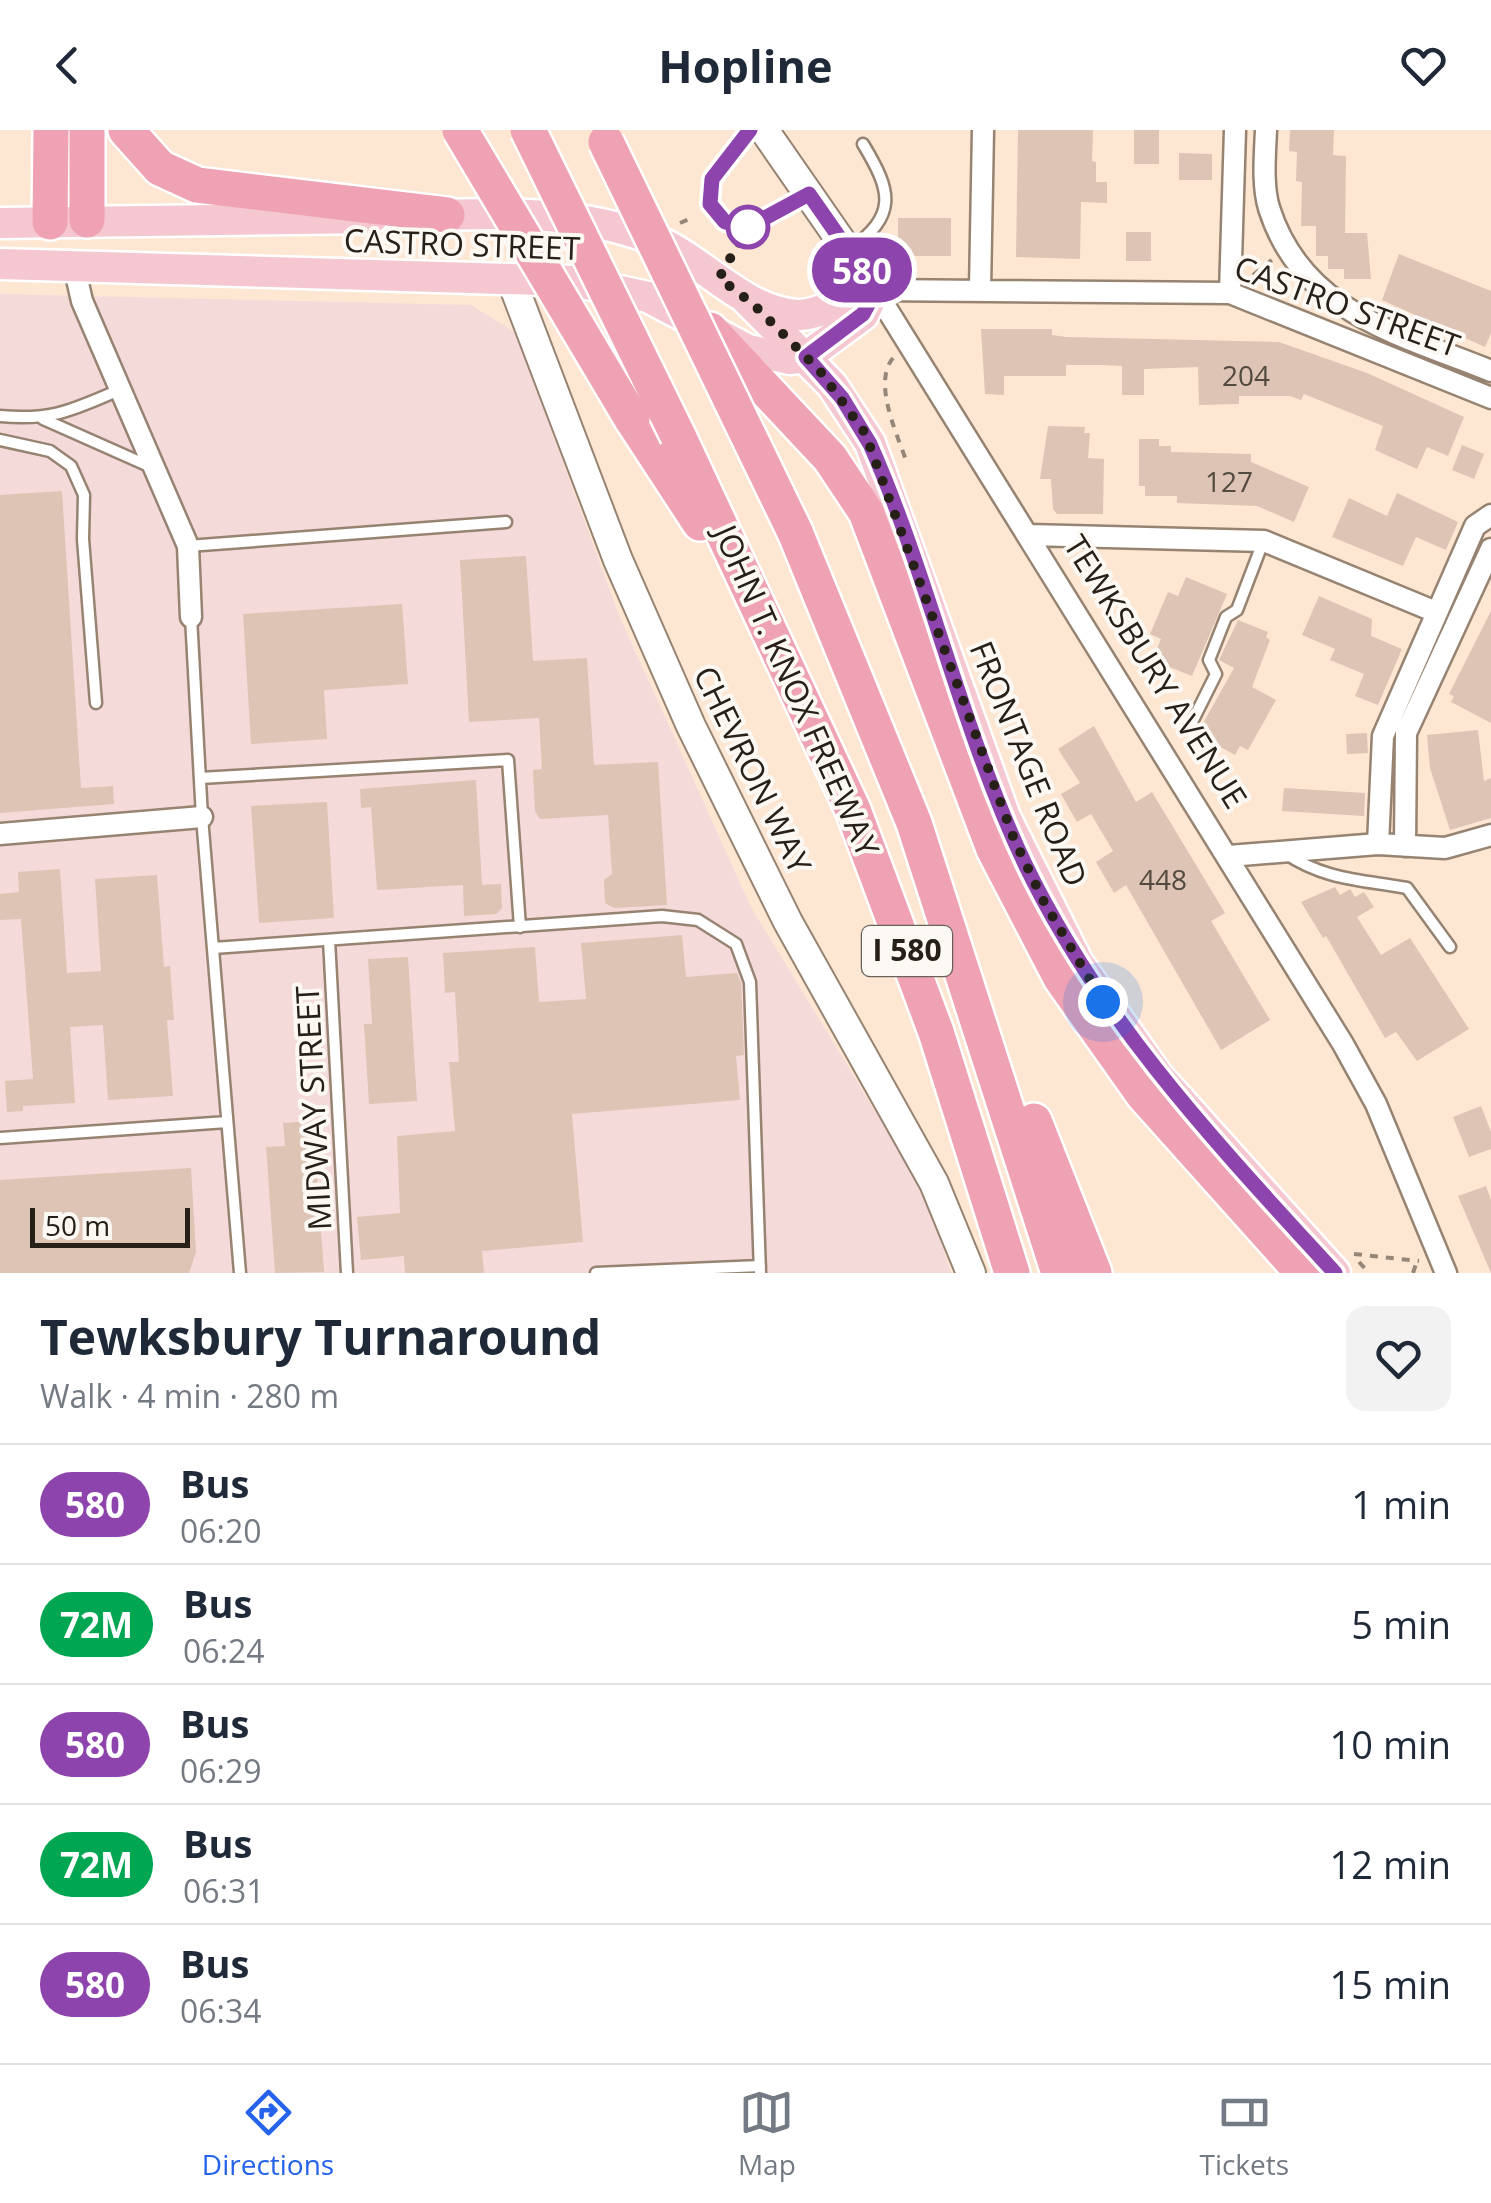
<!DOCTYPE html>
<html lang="en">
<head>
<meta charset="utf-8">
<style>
  :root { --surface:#fff; --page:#f2f2f3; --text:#1f2937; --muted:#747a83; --line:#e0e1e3; --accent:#2563eb }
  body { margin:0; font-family:"Open Sans",sans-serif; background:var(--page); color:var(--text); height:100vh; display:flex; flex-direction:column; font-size:38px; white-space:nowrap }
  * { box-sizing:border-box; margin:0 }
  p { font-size:32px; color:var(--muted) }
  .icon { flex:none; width:55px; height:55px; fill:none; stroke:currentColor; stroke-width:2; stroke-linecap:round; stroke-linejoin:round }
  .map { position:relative; height:1143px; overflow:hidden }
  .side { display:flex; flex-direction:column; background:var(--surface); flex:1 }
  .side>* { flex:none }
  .badge { padding:0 20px; border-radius:32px; font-size:35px; line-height:65px }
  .scale { position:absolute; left:30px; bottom:25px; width:160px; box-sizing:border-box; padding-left:10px; border:5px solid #272018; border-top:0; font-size:28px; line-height:35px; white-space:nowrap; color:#272018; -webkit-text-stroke:8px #fcf8f4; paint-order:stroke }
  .you { position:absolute; width:50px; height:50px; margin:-25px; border:8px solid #fff; border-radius:50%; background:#1a73e8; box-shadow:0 0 0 15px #1a73e833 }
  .map>.badge { position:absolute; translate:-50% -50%; box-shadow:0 0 0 5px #fff }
  .round { display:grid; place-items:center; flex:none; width:105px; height:105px; border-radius:20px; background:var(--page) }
  .headline { display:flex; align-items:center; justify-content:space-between; height:170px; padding:0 40px }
  h1 { font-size:48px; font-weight:700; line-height:75px }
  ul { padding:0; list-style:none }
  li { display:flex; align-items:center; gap:30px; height:120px; padding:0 40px; border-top:2px solid var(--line) }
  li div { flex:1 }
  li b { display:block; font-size:38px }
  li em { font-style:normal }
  li .badge { min-width:110px; font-weight:700; text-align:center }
  header { display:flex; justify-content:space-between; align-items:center; height:130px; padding:0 40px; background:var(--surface); font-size:45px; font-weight:700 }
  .tabs { display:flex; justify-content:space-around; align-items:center; height:140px; border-top:2px solid var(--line); background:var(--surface); font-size:28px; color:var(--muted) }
  .tabs a { display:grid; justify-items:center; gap:5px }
  .tabs .current { color:var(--accent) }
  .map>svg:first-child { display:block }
</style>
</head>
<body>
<header><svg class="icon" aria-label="back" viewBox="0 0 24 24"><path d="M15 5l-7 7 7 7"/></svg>Hopline<svg class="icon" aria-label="heart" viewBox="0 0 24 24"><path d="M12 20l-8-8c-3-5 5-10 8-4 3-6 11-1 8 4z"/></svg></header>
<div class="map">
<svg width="1491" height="1143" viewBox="0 0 1491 1143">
  <rect width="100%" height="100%" fill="#fde7d3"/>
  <path fill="#f5dada" d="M0 164 471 175 516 203 618 483 751 777 926 1065 951 1143H0Z"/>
  <path fill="#ddc4b5" d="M1018 0H1093L1092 31 1096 32V52H1107V73L1081 72 1080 129 1016 127Z
    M1134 0H1159V34H1134Z
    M1290 0H1334L1333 25 1346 26 1345 103H1367L1371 149H1344V139H1328V126H1316V96H1301L1302 52 1296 51 1297 22 1289 21Z
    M1179 23 1212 24V50H1179Z
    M898 88H951V126H898Z
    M1126 102H1151V131H1126Z
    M1399 124 1491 161V203L1485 217 1382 170Z
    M981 199H1052V205L1066 207 1279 212 1367 243 1464 287 1448 326 1427 317 1417 339 1375 320 1383 296 1304 264 1301 270 1290 266H1239V274L1199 275 1198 237 1144 239V265H1122V236L1102 235H1066V246H1004V265L985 264Z
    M1048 296 1085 297 1084 303H1090L1088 328 1104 329 1103 384H1057L1053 379 1051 349H1040Z
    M1139 309H1159V316H1171V322L1251 324V332L1309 357 1294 392 1257 376 1177 373V366H1145V356H1139Z
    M1462 315 1484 324 1474 349 1452 340Z
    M62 361 81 658 113 656 114 674 0 683V365Z
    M1397 363 1458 392 1446 420 1416 407 1403 436 1332 407 1349 368 1387 386Z
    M526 426 533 531 587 528 594 635 658 632 667 775 614 778 605 773 604 750 612 744 608 685 540 689 535 681 533 640 542 639 539 588 469 592 460 430Z
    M1186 447 1227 464 1192 546 1152 530 1161 509 1150 504 1168 462 1178 466Z
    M1319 466 1372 489 1371 506 1402 519 1378 575 1355 566 1364 544 1330 530 1335 519 1302 505Z
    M402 474 408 554 324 560 327 609 251 614 243 484Z
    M1491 481V593L1451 572 1454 566 1449 564Z
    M1238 490 1268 502 1266 507 1270 510 1252 557 1276 570 1248 620 1240 616 1235 625 1197 604 1234 538 1219 530Z
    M1094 596 1136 672 1152 662 1225 783 1211 791 1270 890 1221 920 1126 755 1114 763 1096 732 1113 721 1091 684 1077 692 1061 664 1080 653 1058 619Z
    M1478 600 1484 651 1491 648V688L1450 700 1430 638 1427 605Z
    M1367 603 1368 623 1347 624 1346 604Z
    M476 650 482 755 501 754 502 778 496 784 464 786 463 755 377 760 371 677 361 678 360 659Z
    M1284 658 1365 663 1364 686 1282 681Z
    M327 672 334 788 259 793 251 676Z
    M60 739 67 843 101 841 95 749 157 745 164 837 170 836 174 890H167L173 966 108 970 103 895 70 897 75 973 23 976V981L7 982 5 951 33 949 21 789 0 790V764L19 762 18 742Z
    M1335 757 1340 765 1350 759 1355 767 1364 762 1374 777 1357 787 1381 825 1410 808 1469 899 1417 931 1396 902 1385 908 1326 806 1323 808 1301 772Z
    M682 805 686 847 737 843 741 853 744 925 736 926 740 970 572 984 583 1112 482 1121 484 1143H405L404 1126 361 1130 357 1087 400 1083 397 1006 455 1001 449 932H459L455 862 445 863 443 823 535 817 539 872 586 869 581 813Z
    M408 827 417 971 369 974 364 894H372L368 829Z
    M1481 976 1491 1002V1019L1469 1027 1453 987Z
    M313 991 324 1142 275 1143 266 1017 285 1016 283 993Z
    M191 1038 196 1122 189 1143H0V1050Z
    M1486 1056 1491 1070V1143L1458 1066Z"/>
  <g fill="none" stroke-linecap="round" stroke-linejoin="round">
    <defs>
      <path id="lane" d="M751 0C732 22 691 57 718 85 725 93 736 98 746 97 767 95 790 75 808 64
        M849 120C898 85 892 62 863 14
        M0 286C51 291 73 280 119 260
        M43 289 151 337
        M0 310 50 321 71 336 84 365 83 409 96 573
        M188 416 506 392
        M191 487 202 687 240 1143
        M1192 592 1216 544 1209 530 1226 487 1237 480 1263 412
        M200 648 508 630 520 797
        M1285 723C1324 750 1363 750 1407 758L1450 817
        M329 810 347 1143
        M213 818 662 786 698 790 736 814 750 852 760 1143
        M0 1008 227 992
        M596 1143 760 1136"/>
      <path id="street" d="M1266 0C1265 24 1262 55 1269 78 1302 183 1400 204 1491 241
        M74 136 82 171 188 416 191 487
        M980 159 983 0
        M875 160 1343 914 1376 974 1446 1143
        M875 160 1230 163 1491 268
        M1230 163 1235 0
        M1029 405 1264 411 1436 482
        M0 704 202 687
        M1378 714 1383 606 1475 396 1491 385
        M1405 716 1406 603 1491 419
        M1229 726 1378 714 1445 718 1491 705"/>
      <path id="secondary" d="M764 0 875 160
        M511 149 618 430 691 596 788 792 934 1053 971 1143"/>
      <path id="primary" d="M423 86C498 82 578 81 650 108 701 127 741 181 797 185 822 186 847 164 875 160
        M0 93 372 88
        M0 134 573 151 648 167 748 220 790 229 806 227 863 185 875 160
        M746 169 832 255 870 313 1005 687 1078 833 1158 946 1335 1143"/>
      <path id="highway" d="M126 0 160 38 197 55 447 85
        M87 90V0
        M50 92 51 0
        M710 200 830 328 866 382 994 719 1061 848 1143 964 1303 1143
        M632 289 700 393
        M678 306 853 680 936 902 1012 1143
        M795 402 914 693 1059 1143
        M1034 991 1094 1143"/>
    </defs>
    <use href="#lane" stroke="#968371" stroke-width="15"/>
    <use href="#street" stroke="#968371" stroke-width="25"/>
    <use href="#secondary" stroke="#968371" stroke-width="32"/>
    <use href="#primary" stroke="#fff" stroke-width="35"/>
    <use href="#highway" stroke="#fff" stroke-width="40"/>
    <path stroke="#958678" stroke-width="4" stroke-dasharray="8 8" stroke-linecap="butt" d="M680 93 694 87
      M1253 145 1273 129
      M893 228C872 253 898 306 907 333
      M1354 1124 1419 1131
      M1359 1132 1369 1143
      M1413 1143 1417 1131"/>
    <use href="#lane" stroke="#fff" stroke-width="10"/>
    <use href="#street" stroke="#fff" stroke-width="20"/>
    <use href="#secondary" stroke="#fff" stroke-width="28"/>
    <use href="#primary" stroke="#f5c7d1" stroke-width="30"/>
    <use href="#highway" stroke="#efa2b3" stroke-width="35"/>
    <defs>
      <path id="highway-bridge" d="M460 0 632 289
        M528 0 678 306
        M606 12 795 402"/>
    </defs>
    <use href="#highway-bridge" stroke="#fff" stroke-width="40" stroke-linecap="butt"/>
    <use href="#highway-bridge" stroke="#efa2b3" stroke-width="35"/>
  </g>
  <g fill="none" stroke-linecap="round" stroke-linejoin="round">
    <defs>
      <path id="line" d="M750 0 712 49 710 74 725 92 748 97 809 64 876 160 863 184 806 227 842 268 870 314C930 450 961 599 1025 734 1101 892 1218 1015 1335 1143"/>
    </defs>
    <use href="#line" stroke="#fff" stroke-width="22"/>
    <use href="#line" stroke="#8e44ad" stroke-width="15"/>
    <path stroke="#272018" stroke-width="10" stroke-dasharray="0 18" d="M748 97 719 148 753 174 820 241 865 303 1014 709 1044 772 1103 872"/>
  </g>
  <circle fill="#fff" stroke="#8e44ad" stroke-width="5" cx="748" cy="97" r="20"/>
  <g text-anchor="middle" stroke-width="8" stroke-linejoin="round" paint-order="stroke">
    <g font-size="28" fill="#54493f">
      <text x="1246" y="256">204</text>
      <text x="1229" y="362">127</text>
      <text x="1163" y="760">448</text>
    </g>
    <rect fill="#fcf8f4" stroke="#67615a" stroke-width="2.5" x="862" y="796" width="90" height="50" rx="8"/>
    <g font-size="30" font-weight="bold" fill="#272018">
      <text x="907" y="831">I 580</text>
    </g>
    <g font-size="32" fill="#272018" stroke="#fcf8f4">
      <text transform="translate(462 115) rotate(2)" y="11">CASTRO STREET</text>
      <text transform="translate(1347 177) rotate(20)" y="11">CASTRO STREET</text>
      <text transform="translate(1155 542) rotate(58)" y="11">TEWKSBURY AVENUE</text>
      <text transform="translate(796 561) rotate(66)" y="11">JOHN T. KNOX FREEWAY</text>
      <text transform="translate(1028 634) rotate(68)" y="11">FRONTAGE ROAD</text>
      <text transform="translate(752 640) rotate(64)" y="11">CHEVRON WAY</text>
      <text transform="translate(314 978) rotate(-93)" y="11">MIDWAY STREET</text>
    </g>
  </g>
</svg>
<div class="scale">50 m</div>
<div class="you" style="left:1103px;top:872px"></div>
<b class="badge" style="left:862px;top:140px;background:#8e44ad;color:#fff">580</b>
</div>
<section class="side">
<div class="headline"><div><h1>Tewksbury Turnaround</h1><p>Walk · 4 min · 280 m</p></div><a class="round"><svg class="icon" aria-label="heart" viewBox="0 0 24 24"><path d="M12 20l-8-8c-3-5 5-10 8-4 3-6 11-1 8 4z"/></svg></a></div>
<ul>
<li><span class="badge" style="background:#8e44ad;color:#fff">580</span><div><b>Bus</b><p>06:20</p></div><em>1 min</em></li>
<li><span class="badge" style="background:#00a651;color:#fff">72M</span><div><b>Bus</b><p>06:24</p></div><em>5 min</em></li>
<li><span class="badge" style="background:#8e44ad;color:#fff">580</span><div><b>Bus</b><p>06:29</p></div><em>10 min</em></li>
<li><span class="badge" style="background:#00a651;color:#fff">72M</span><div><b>Bus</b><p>06:31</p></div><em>12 min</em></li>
<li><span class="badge" style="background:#8e44ad;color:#fff">580</span><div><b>Bus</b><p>06:34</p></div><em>15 min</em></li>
</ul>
</section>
<nav class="tabs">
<a class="current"><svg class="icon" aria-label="directions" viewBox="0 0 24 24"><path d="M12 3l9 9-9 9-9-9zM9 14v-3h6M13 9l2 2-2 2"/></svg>Directions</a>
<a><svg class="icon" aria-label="map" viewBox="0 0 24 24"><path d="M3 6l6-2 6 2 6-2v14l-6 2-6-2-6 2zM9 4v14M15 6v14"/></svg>Map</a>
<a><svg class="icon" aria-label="tickets" viewBox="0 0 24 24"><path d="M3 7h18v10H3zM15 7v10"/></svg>Tickets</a>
</nav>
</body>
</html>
